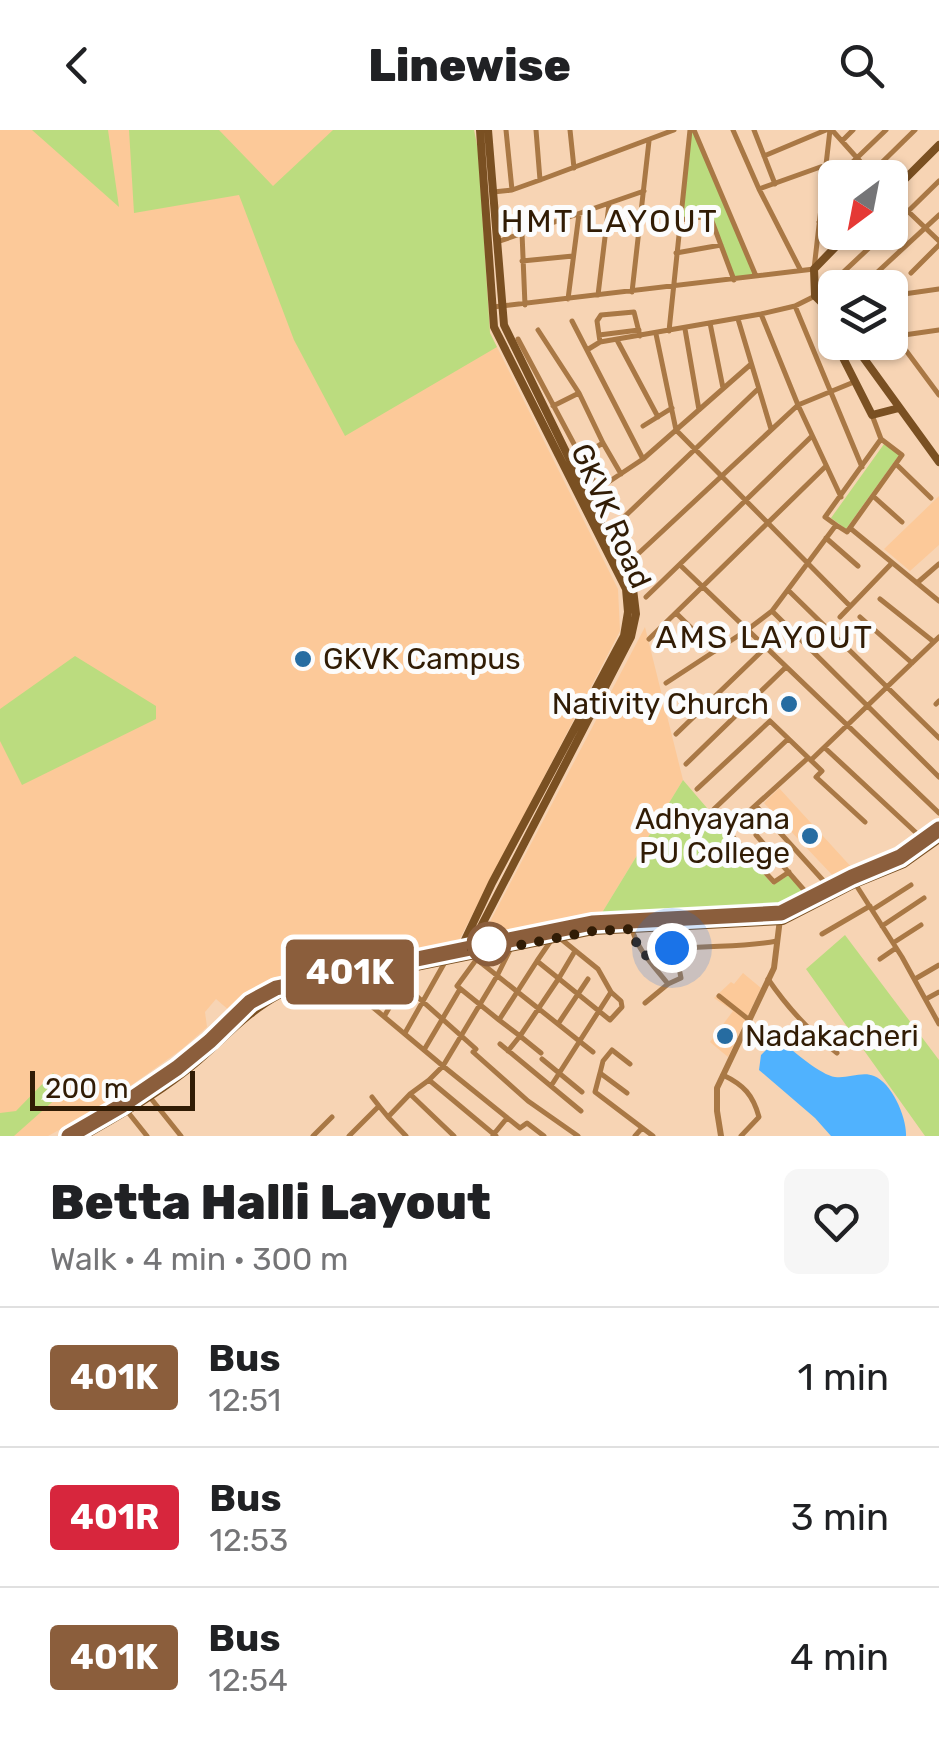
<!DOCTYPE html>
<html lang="en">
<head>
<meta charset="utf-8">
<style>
  :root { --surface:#fff; --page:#f6f6f6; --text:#202124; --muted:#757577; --line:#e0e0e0 }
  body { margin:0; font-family:Rubik,sans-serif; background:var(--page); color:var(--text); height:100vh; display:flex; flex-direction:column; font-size:38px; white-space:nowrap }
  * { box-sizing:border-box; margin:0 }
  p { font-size:32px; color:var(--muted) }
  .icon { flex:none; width:55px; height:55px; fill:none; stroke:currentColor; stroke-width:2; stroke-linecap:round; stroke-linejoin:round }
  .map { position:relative; height:1006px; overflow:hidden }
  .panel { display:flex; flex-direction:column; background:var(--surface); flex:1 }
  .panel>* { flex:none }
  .badge { padding:0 20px; border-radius:8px; font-size:35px; line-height:65px }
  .needle { width:65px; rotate:212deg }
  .tools { position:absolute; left:818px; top:30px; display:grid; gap:20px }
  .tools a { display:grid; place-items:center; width:90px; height:90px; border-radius:15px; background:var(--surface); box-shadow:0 2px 8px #0004; font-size:50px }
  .scale { position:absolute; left:30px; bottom:25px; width:165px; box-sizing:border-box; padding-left:10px; border:5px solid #311c05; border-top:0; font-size:28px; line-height:35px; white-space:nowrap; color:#311c05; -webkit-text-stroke:8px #fcfcfc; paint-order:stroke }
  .you { position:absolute; width:50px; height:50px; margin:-25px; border:8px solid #fff; border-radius:50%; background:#1a73e8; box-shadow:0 0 0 15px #1a73e833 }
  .map>.badge { position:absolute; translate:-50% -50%; box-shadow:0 0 0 5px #fff }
  .round { display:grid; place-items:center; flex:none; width:105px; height:105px; border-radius:15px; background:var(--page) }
  .summary { display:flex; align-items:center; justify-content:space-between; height:170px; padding:0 50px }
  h1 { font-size:48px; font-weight:800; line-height:75px }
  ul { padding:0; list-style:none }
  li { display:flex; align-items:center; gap:30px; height:140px; padding:0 50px; border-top:2px solid var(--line) }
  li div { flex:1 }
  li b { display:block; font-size:38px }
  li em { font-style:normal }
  li .badge { min-width:110px; font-weight:700; text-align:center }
  header { display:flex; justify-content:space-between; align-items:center; height:130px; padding:0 50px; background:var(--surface); font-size:45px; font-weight:800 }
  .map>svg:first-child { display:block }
</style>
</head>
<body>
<header><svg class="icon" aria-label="back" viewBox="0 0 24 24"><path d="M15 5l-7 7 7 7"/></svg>Linewise<svg class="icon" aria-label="search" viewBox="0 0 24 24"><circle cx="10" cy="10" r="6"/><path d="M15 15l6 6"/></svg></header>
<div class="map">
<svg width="939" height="1006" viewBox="0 0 939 1006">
  <rect width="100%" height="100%" fill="#f7d4b4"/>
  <path fill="#fcc999" d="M0 0H474L478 20 490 203 618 459 620 501 457 814 276 853 253 861 231 882 216 869 205 882 207 897 182 919 98 979 48 1006H0Z
    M939 366V415L910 441 884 419Z
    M645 497 683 650 600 786 482 807Z
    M779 658 854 740 836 749 764 673Z
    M743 843 761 858 728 927 710 912 733 881 714 868 731 852 734 854Z"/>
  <path fill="#bbdc7f" d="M32 0H108L119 77Z
    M129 0H219L273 56 333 0H474L478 20 490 203 497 217 345 306 294 210 239 65 134 83Z
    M692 0 754 145 735 148 711 85 681 88Z
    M884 314 899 325 846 399 831 388Z
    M75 526 156 576V589L22 655 0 611V579Z
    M683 650 773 755 789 745 805 763 785 775 773 777 663 780 600 786Z
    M845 805 939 930V1006H925L806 839Z
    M53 943 68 958 14 1006H0V983L16 981Z"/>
  <path fill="#50b2fe" d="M783 912C794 922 821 945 835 947 847 949 862 941 874 946 892 953 907 988 906 1006H831L815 988 759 940 761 925 773 913Z"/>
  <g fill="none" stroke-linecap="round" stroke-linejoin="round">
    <path stroke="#a97845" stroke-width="5" d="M506 0 512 60
      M536 0 540 50
      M570 0 574 38
      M694 0 756 146
      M733 0 759 59 800 139
      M754 0 775 54
      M832 0 875 48
      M842 11 853 0
      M764 26 826 0
      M836 48 886 0
      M866 48 915 0
      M759 59 826 35
      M493 62 512 60 540 50 674 0
      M890 64 939 111
      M679 90 710 86 734 150
      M819 92 835 77
      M890 99 939 51
      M522 103 525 175
      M497 112 644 61
      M676 123 721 115
      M522 131 573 126
      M911 143 939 115
      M836 149 886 102
      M870 149 939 85
      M632 162 649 11
      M598 165 609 74
      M890 166 939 159
      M568 169 579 84
      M795 176 862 337
      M493 177 814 139 830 0
      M761 184 798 275 841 367
      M738 189 771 299
      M572 191 643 329
      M710 193 723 258
      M685 199 699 280
      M890 199 939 265
      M538 200 579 263 603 313 621 344
      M669 201 690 0
      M656 204 676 300 850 476
      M599 205 639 200
      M890 207 939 200
      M518 209 598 359 643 329 750 235
      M617 210 658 287
      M600 212 597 191 601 185 634 182 640 206
      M587 220 600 212 761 184 795 176 815 166
      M553 276 579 263
      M643 296 672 278
      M581 326 603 313
      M896 334 931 368
      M873 366 902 392
      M619 392 758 259
      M836 395 847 402 902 325 881 309
      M850 398 939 471
      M826 408 858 436
      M639 423 798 275 854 252
      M680 435 939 683
      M917 453 939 434
      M789 461 939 608
      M646 467 812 306
      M880 469 934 512
      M772 481 939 647
      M676 483 715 521
      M840 487 892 433
      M860 487 912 533
      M649 509 826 336
      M666 553 747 500 772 481 836 395 825 387 881 309 872 285
      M936 574 939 571
      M676 604 765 518
      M825 618 925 711
      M811 630 939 507
      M686 634 786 537
      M697 659 770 591 822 641 816 647 865 692
      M756 676 830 758
      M714 679 788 609
      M746 684 808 628
      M731 705 774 752 789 742
      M756 705 811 768
      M856 755 902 827 939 894
      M872 780 911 755
      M882 796 924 768
      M632 799C638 821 654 836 668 854L645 873
      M822 804 870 776
      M550 812 537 831 610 890 622 877 621 871 611 862 598 839 561 809
      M893 813 921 795
      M645 826C690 812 732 820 777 811
      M475 828 593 922
      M880 829 896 818
      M476 830 457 856 499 890 537 831
      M768 849C787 877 810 902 837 923
      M915 849 939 835
      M345 854 443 936 497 846 511 818
      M403 854 476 919 473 922 528 971 578 1006
      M668 854 681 848 679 838
      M719 866 748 889
      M926 869 939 862
      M385 885 411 840
      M499 890 520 906 508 921
      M558 894 588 849
      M405 903 445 832
      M500 914 581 981
      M424 920 460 859
      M541 923 520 906 559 848 575 821
      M542 929 582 962
      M600 943 603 931 612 920 630 934
      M723 945C744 955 753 965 759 987L741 1006
      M551 956 611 862
      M627 963 600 943 595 962 653 1006
      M410 964 429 950
      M149 966 181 1006
      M372 967 379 976
      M127 981 147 1006
      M388 987 406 1006
      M493 1005 507 988
      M313 1006 332 987
      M349 1006 379 976 388 987 410 964 454 1006
      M496 1006 429 950 443 936 520 998 527 993 544 1006
      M635 1006 642 998"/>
    <path stroke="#a97845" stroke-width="6" d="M721 1006 717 981V958L774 838 780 789"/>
    <path stroke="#7a5022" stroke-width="8" d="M890 64 939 15
      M835 211 824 175 815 166 814 139 850 102
      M835 212 872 285 899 278
      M852 212 939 332
      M467 819 465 810 492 753 624 506 628 482 626 459 494 197 480 0
      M473 820V812L631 507 636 484 633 459 504 195 488 0
      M69 1006 121 976 177 938 210 911 250 872 276 858 592 793 781 783 852 747 901 727 939 699
      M84 1006C118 986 152 967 183 943 217 918 241 885 279 865L593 801 783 791 855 754 904 734 939 709"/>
  </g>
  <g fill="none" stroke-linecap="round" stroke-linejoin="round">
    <defs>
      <path id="line" d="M69 1006 121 976 177 938 210 911 250 872 276 858 592 793 781 783 852 747 900 727 939 699"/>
    </defs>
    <use href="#line" stroke="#fff" stroke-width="22"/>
    <use href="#line" stroke="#8b5e3c" stroke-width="15"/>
    <path stroke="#311c05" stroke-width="10" stroke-dasharray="0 18" d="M489 814 472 818 474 824 593 801 632 799 636 812 644 826 672 818"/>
  </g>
  <g fill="#266ca1" stroke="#fcfcfc" stroke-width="4">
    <circle cx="303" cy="529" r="10"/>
    <circle cx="789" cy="574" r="10"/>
    <circle cx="810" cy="706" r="10"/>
    <circle cx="725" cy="906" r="10"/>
  </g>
  <circle fill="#fff" stroke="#8b5e3c" stroke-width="5" cx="489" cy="814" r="20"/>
  <g text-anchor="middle" stroke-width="10" stroke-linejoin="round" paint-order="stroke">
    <g font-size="30" fill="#311c05" stroke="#fcfcfc">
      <text transform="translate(611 386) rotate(66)" y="10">GKVK Road</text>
    </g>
    <g font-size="30" fill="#311c05" stroke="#fcfcfc" text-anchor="start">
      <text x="323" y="539">GKVK Campus</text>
      <text x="769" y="584" text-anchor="end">Nativity Church</text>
      <text x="790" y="699" text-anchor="end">Adhyayana<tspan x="790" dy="34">PU College</tspan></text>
      <text x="745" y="916">Nadakacheri</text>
    </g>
    <g font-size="32" letter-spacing="2.5" fill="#311c05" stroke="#fcfcfc">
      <text x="610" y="102">HMT LAYOUT</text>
      <text x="765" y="518">AMS LAYOUT</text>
    </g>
  </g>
</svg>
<div class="tools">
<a><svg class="needle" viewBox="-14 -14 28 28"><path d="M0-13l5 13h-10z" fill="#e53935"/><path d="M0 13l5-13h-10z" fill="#757577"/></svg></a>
<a><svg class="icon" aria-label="layers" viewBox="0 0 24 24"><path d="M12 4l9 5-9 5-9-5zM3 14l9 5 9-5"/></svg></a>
</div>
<div class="scale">200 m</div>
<div class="you" style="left:672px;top:818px"></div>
<b class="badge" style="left:350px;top:842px;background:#8b5e3c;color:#fff">401K</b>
</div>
<section class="panel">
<div class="summary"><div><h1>Betta Halli Layout</h1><p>Walk · 4 min · 300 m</p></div><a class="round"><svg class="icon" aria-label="heart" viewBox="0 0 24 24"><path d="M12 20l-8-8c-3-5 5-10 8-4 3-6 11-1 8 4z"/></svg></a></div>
<ul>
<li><span class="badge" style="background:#8b5e3c;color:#fff">401K</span><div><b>Bus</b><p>12:51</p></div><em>1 min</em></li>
<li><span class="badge" style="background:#d7263d;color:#fff">401R</span><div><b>Bus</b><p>12:53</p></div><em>3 min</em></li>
<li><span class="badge" style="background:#8b5e3c;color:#fff">401K</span><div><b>Bus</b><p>12:54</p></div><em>4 min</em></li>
</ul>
</section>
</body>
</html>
